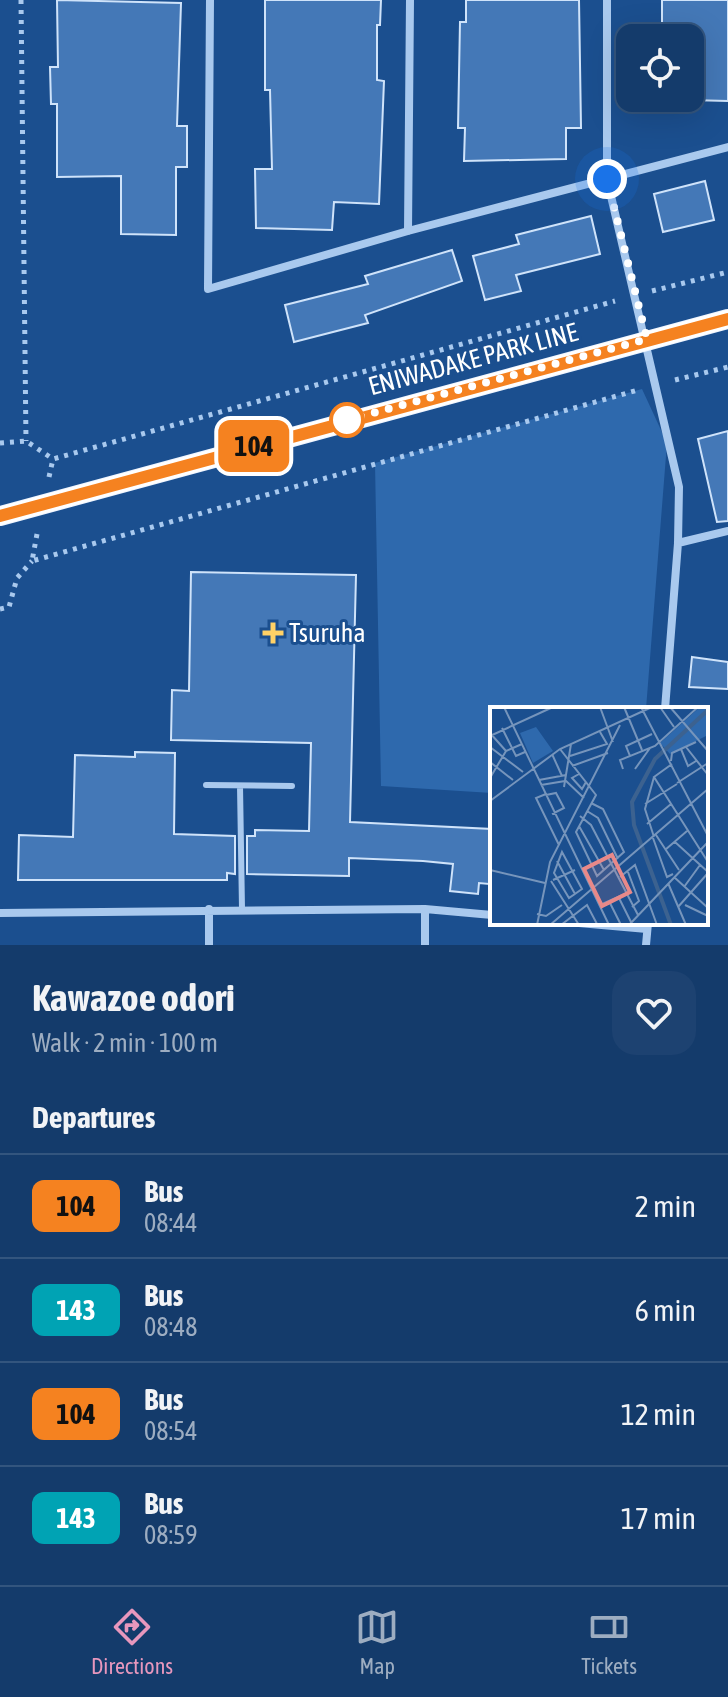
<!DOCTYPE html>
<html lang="en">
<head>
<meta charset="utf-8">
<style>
  :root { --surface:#143b6b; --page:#1d4271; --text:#f1f3f6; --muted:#9dadc1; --line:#33557e; --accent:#e797bd }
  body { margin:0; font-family:"Asap Condensed",sans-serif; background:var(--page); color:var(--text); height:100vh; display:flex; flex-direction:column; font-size:30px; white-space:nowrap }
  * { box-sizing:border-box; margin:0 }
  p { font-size:26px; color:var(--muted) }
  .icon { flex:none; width:44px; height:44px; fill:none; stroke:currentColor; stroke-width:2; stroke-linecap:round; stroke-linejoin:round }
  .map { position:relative; height:945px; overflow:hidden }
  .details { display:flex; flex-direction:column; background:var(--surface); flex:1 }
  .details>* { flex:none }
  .badge { padding:0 16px; border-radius:12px; font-size:28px; line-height:52px }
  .buttons { position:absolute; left:616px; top:24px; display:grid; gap:16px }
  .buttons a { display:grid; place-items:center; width:88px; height:88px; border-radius:16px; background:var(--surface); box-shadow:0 8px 32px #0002,0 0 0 2px var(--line); font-size:40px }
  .you { position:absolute; width:40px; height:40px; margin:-20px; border:6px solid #fff; border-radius:50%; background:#1a73e8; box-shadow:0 0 0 12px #1a73e833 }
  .map>.badge { position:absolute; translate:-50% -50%; box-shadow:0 0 0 4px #fff }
  h2 { padding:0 32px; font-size:30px; line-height:72px }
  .round { display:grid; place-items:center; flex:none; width:84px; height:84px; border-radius:24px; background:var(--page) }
  .overview { display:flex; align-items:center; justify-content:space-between; height:136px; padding:0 32px }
  h1 { font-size:38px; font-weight:700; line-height:60px }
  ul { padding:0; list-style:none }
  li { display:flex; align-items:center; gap:24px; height:104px; padding:0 32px; border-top:2px solid var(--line) }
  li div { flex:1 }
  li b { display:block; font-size:30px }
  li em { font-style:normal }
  li .badge { min-width:88px; font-weight:700; text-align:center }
  .menu { display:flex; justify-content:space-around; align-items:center; height:112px; border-top:2px solid var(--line); background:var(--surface); font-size:22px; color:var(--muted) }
  .menu a { display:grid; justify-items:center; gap:4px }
  .menu .active { color:var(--accent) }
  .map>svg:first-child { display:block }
</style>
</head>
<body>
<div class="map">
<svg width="728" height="945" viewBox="0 0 728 945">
  <rect width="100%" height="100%" fill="#1b4f8f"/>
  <path fill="#2e69ad" d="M642 389 667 443 646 709H492V793L381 786 375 463Z"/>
  <path fill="#4478b7" stroke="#cfe3fa" stroke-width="2" d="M57 0 181 3 177 126H187V167H176V235L121 234V176L57 177V104H51L50 67H58Z
    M265 0H381L380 25H377V80L384 81 379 204 334 202 332 230 256 228 255 169H272L270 90H265Z
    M466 0H579L581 128H566V159L464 161 465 128H458L460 22H466Z
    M662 0H728V101L690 100V38H662Z
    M705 181 714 220 663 232 654 194Z
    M591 216 600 254 516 275 521 291 485 300 473 256 519 244 516 235Z
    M452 250 462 281 365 315 368 323 294 342 285 305 368 284 365 276Z
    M728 431V521L717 522 698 439Z
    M191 572 356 575 350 822 492 829 489 884 479 883 478 894 450 891 453 864 423 861 349 858V876L247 874V836H255V830L309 831 311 743 171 740 172 690 189 691Z
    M692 657 728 662V689L689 687Z
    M135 752 175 753 174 834 235 836V874L227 873V880H18L19 835 73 837 75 755 135 757Z"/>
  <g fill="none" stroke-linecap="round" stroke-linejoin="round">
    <path stroke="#a9c9ee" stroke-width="5" stroke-dasharray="4 6" stroke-linecap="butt" d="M21 0 26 441
      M652 291 728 272
      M675 380 728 367
      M0 443 26 441 53 459
      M49 477 53 459 615 301
      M37 534 32 561 638 390
      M0 609 9 607 17 578 32 561"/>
    <path stroke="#a9c9ee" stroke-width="6" d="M206 785 292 786
      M240 786 242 909"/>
    <path stroke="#a9c9ee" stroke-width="8" d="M210 0 208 289 408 231 728 147
      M607 0V179L679 487 678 543 665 709
      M408 231 410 0
      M678 543 728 531
      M0 913 425 909 492 915
      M579 923 647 929
      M209 945V909
      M425 945V909
      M646 945 648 923"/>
    <path stroke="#f0f6ff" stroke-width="20" d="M0 516 728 319"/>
  </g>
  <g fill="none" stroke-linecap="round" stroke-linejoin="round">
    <defs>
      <path id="line" d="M0 516 728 319"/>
    </defs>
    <use href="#line" stroke="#fff" stroke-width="18"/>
    <use href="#line" stroke="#f58220" stroke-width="12"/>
    <path stroke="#fff" stroke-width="8" stroke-dasharray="0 14.4" d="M347 420 647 339 607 179"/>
  </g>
  <circle fill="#fff" stroke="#f58220" stroke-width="4" cx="347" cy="420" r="16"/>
  <path fill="#ffd166" stroke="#1b4f8f" stroke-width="3" d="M269 621h8v8h8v8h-8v8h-8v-8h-8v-8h8z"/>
  <g text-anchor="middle" stroke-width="6" stroke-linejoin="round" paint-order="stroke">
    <g font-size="26" fill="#fff" stroke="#1b4f8f">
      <text transform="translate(473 359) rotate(-15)" y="9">ENIWADAKE PARK LINE</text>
    </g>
    <g font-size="26" fill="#fff" stroke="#1b4f8f" text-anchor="start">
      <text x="289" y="642">Tsuruha</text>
    </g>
  </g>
  <g transform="translate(490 707)">
    <rect width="218" height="218" fill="#1b4f8f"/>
    <path d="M210 0H218V28L180 47 170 36ZM46 20 63 44 43 56 30 26Z" fill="#2e69ad"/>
    <path fill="none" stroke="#3c6290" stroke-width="4" d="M181 218 144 118 142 95 165 52 218 3"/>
    <path fill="none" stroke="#7695bc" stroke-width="2" d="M14 0 119 218M110 0 123 35M134 0 152 43M151 0 218 129M170 0 184 20M180 0 218 44M12 21 26 49 35 45M0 26 16 44M0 29 63 0M0 40 33 65M196 40 218 68M70 42 106 88 86 125 107 169 134 145 113 102 101 96M191 42 198 59 206 54M62 47 72 69M80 49 117 37 110 25M140 49 136 39 162 27M181 54 182 46 206 35M0 55 23 73M182 57 164 70 218 155M82 59 118 46M133 62 130 53 165 39 208 0M145 62 160 41M89 67 82 71 92 82 96 75M0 71 16 44 32 37M49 73 76 68M75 73 94 91M187 76 218 56M51 78 75 74M74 80 81 37M56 87 46 91 69 138M56 88 66 86 74 101 62 107M0 94 70 42 162 0M155 97 187 77M97 104 108 111 128 152M90 109 101 118 148 208M157 117 181 97M89 119 114 163M166 128 189 163M164 130 155 102 164 70M163 131 177 170 183 167M185 135 218 165M175 143 197 124M72 145 92 182 79 191 64 166ZM67 154 85 187M0 163 55 176M138 165 149 194 142 200M130 170 145 158 167 218M184 170 218 201M63 173 85 163M61 174 89 218M178 176 196 218M194 180 210 158M128 189 141 215M119 194 131 218M110 198 137 186M195 198 218 209M188 200 218 166M47 207 56 209 72 198M47 218 60 155 130 18M60 218 218 82M71 218 97 198 107 217M139 218 218 135"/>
    <path fill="#e88989" fill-opacity="0.15" stroke="#e88989" stroke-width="4" d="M122 148 140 185 112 199 94 162Z"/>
    <rect width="218" height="218" fill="none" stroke="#fff" stroke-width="4"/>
  </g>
</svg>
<div class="buttons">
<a><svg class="icon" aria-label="locate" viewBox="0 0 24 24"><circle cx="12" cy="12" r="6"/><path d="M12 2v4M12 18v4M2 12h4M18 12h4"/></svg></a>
</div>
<div class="you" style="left:607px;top:179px"></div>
<b class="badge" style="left:254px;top:446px;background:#f58220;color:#111">104</b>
</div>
<section class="details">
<div class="overview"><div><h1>Kawazoe odori</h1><p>Walk · 2 min · 100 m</p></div><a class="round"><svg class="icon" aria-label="heart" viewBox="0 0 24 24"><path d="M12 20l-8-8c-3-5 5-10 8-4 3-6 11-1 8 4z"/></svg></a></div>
<h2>Departures</h2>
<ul>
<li><span class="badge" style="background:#f58220;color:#111">104</span><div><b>Bus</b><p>08:44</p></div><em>2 min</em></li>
<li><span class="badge" style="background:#00a3b4;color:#fff">143</span><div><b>Bus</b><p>08:48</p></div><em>6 min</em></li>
<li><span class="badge" style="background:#f58220;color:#111">104</span><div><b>Bus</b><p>08:54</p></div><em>12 min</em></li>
<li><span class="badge" style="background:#00a3b4;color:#fff">143</span><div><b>Bus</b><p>08:59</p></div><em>17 min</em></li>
</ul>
</section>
<nav class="menu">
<a class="active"><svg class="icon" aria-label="directions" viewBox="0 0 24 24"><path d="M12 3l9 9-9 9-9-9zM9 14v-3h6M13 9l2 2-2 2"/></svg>Directions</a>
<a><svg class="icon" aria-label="map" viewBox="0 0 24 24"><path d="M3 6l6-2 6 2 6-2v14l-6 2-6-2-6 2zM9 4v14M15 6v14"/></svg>Map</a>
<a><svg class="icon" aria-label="tickets" viewBox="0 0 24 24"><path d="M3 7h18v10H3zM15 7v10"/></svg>Tickets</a>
</nav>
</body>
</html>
